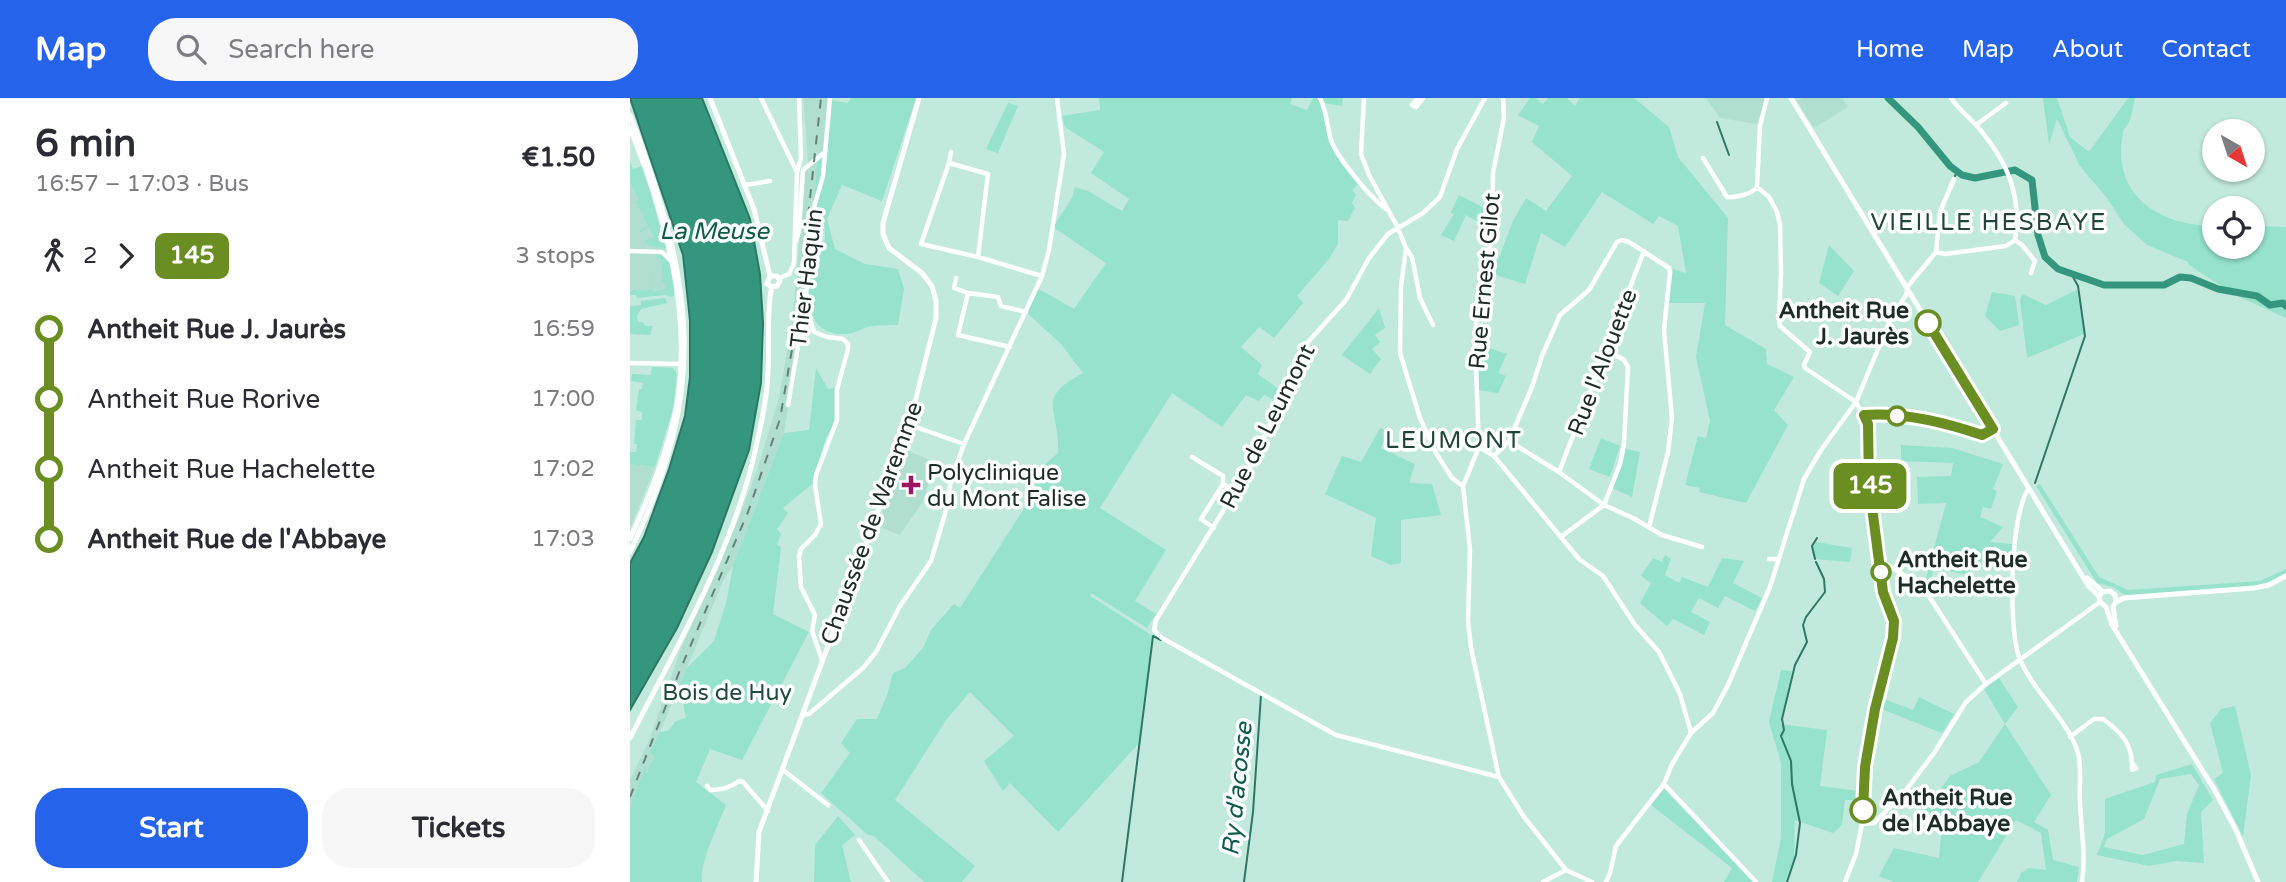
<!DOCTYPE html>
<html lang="en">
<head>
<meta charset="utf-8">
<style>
  :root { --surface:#fff; --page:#f7f7f7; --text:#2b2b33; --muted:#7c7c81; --accent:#2563eb }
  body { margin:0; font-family:"Varela Round",sans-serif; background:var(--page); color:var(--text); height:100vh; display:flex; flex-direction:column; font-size:26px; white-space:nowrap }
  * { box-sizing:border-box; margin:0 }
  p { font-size:23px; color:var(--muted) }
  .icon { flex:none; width:38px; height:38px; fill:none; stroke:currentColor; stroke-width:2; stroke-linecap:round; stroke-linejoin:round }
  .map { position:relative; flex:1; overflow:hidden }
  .panel { display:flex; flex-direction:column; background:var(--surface); width:630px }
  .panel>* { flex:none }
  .badge { padding:0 14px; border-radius:10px; font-size:24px; line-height:46px }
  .needle { width:46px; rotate:141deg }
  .fabs { position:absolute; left:1572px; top:21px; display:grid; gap:14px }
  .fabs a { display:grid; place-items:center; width:63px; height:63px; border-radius:50%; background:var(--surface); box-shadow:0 2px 5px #0004; font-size:35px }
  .map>.badge { position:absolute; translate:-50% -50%; box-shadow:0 0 0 4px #fff }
  .legs { display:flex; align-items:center; gap:10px; height:77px; padding:0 35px; font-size:23px }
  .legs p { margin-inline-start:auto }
  .summary { display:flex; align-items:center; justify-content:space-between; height:119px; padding:0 35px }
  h1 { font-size:38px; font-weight:700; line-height:52px }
  .action { display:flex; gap:14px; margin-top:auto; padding:14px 35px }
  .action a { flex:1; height:80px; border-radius:28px; background:var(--accent); color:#fff; font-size:28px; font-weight:700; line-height:80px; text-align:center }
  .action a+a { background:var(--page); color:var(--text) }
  ul { padding:0 35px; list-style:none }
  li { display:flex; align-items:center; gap:24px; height:70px; font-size:26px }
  li i { display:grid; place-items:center; width:10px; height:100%; margin:0 9px; background:currentColor }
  li i::after { content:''; width:18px; height:18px; margin:-9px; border:5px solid; border-radius:50%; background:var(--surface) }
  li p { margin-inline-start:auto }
  li:first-child i { background:linear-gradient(#0000 50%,currentColor 0) }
  li:last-child i { background:linear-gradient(currentColor 50%,#0000 0) }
  header { display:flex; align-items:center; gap:42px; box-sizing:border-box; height:98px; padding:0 35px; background:var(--accent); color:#fff }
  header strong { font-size:33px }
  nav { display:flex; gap:38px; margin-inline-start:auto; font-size:24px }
  .search { width:490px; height:63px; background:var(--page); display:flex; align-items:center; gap:18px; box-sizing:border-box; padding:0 24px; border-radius:28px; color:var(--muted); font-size:26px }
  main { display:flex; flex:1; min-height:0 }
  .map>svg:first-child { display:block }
</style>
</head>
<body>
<header>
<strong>Map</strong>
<div class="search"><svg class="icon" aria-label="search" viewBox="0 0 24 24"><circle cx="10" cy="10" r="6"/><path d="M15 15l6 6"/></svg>Search here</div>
<nav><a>Home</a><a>Map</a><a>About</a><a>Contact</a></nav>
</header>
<main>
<section class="panel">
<div class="summary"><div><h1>6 min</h1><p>16:57 – 17:03 · Bus</p></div><b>€1.50</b></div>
<div class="legs"><svg class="icon" aria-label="walk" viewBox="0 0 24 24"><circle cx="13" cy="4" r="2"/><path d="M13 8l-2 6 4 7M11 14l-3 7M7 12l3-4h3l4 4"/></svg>2<svg class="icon" aria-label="forward" viewBox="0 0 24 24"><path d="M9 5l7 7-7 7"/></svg><b class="badge" style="background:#6b8e23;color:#fff">145</b><p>3 stops</p></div>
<ul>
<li><i style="color:#6b8e23"></i><b>Antheit Rue J. Jaurès</b><p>16:59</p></li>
<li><i style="color:#6b8e23"></i><span>Antheit Rue Rorive</span><p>17:00</p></li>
<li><i style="color:#6b8e23"></i><span>Antheit Rue Hachelette</span><p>17:02</p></li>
<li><i style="color:#6b8e23"></i><b>Antheit Rue de l'Abbaye</b><p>17:03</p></li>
</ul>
<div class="action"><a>Start</a><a>Tickets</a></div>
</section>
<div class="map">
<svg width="1656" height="784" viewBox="0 0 1656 784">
  <rect width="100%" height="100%" fill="#c2eadc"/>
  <path fill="#b0dfd0" d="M173 0H200L195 54 188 63 176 200 154 335 103 468 94 481 30 634 20 653 25 660 17 678 15 671 0 709V682L20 640 50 553 109 420 127 372 149 300 163 218 175 75 178 63Z
    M1076 0H1136L1127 26 1090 20Z
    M1172 0H1212L1218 9 1184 30 1167 3Z
    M0 72H14L45 191 0 197Z
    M277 352 304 364V369L292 405 270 437 247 428Z
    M0 366 25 369 0 431Z"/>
  <path fill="#96e2ca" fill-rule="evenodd" d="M221 0H286L252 103 212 87 197 121 205 151 235 166 268 171 274 191 268 227C259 227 250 227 241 228 232 230 224 236 215 236 175 239 176 193 176 165L182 173C191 158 198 144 194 126L180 136 188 63 195 54 200 2 218 5Z
    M469 0H662L660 6 677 12 683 0H713L712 8 693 5C696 46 702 54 729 85L722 92 726 97 722 105 725 110 718 123 708 122V146L699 161 667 198 673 205 644 240 629 229 611 249 632 267 628 276 651 293 646 303 634 297 629 303 616 297 592 329 542 295 470 410 536 452 505 503 526 516 517 530 461 495 460 498 523 538 510 644 428 734 380 685 373 693 354 663 384 638 340 594 316 622 265 702 345 768 332 784H294L244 738 238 737 191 695 220 655 211 645 227 621H247L257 597 263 575 275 570 293 550 301 532 324 506 330 510 406 392 404 376 428 355C430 310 404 301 453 275L431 246 396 214 407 190 444 211 476 165 423 129 442 100 445 89 458 93 492 113 499 101 461 75 474 54 435 29 432 18 470 12Z
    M900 0H905L913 6 918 0H937L945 8 950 0H1004L1039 29 1048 59 1098 120 1095 227 1136 251 1137 266 1164 279 1144 312 1158 327 1116 405 1069 394 1070 390 1055 387 1068 338 1076 340 1080 323 1066 259 1075 205H1039L1043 171 1056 175 1048 128 1029 118 1023 126 972 94 935 149 911 135 895 186 856 174 860 161 868 162 883 123 896 100 916 113 942 78 902 44 909 28 888 17Z
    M1413 0H1427L1440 39 1459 54 1498 0H1505C1503 8 1502 19 1498 26 1494 34 1495 27 1493 35 1481 97 1528 127 1584 128V149H1622V128L1656 129V220L1605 197 1559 167 1558 164 1517 147 1494 126 1477 100 1450 68 1427 21 1419 46Z
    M378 5 388 8 368 55 356 51Z
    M0 63 3 71 12 68 14 71 36 151C28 148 18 151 14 141L16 143 24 139 19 129 11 133V136L9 133 18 128 8 106 4 104 9 102 0 84Z
    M829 97 862 114 861 131 836 117 824 143 811 137 824 116 821 115Z
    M1199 147 1224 173 1208 198 1189 185Z
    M26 156 33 157 40 165 45 196 42 199 34 197 7 200 6 197H0V193L8 192V189L11 193 22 191 21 169 23 194 37 191 36 185 30 184 33 182 31 161 27 160Z
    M1447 192 1454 236 1397 260 1390 202 1392 196 1416 207Z
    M1362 194 1385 198 1389 227 1370 233 1355 218Z
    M35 200 37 205 11 211 7 218 8 224H13L15 228H23L20 237 0 236V208L11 207V203Z
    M749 210 755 230 745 237 750 244 742 251 751 261 740 276 712 257Z
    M848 246 877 256 868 275 876 278 868 295 849 292Z
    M22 269 43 270 47 276 43 311 25 369 0 366V354H6L7 346H4L6 322H12V314L6 312 9 291H12L13 285 1 283 2 276 21 277Z
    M186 270 198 291 204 290V327L196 340 182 386 153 410 158 415 147 431 151 436 147 447 151 449 143 516 179 534 112 662 80 651 66 684 96 707C89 725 69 766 72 784H0V709L15 669 17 676 21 664 25 660 20 653 30 634 38 633 46 623 56 620 53 603 46 595 57 570 84 543 96 505 103 468 154 335 179 332Z
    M750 330 758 333 751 350 785 366 779 385 802 386 811 417 771 422V465L761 467 741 458 746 420 695 396 712 358 731 364Z
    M971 340 990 348 980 379 959 371Z
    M1271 347 1322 350 1373 366 1363 391 1367 393 1361 411 1353 409 1350 419 1373 429 1360 444 1382 446 1381 472 1341 470 1338 477 1304 470 1298 491 1294 488 1316 405 1288 406 1287 379 1321 378 1323 365 1271 363Z
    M996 351 1010 354 1002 399 982 390 992 368Z
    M1410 386 1469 479 1498 492 1630 483 1656 471V475L1634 486 1624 488 1495 497 1483 489 1467 485 1406 388Z
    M1186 444 1222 450 1220 464 1184 461 1182 452Z
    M1035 457 1041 461 1035 477 1049 485 1052 479 1078 489 1092 460 1114 463 1103 485 1132 500 1125 513 1095 498 1088 510 1069 500 1061 514 1080 524 1074 537 1043 521 1037 528 1010 505 1021 485 1011 478 1023 460 1032 464Z
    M1151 572 1162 573 1150 626 1197 632 1190 688 1229 693 1228 702H1215L1212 727 1203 735 1165 722 1164 762 1155 784H1142L1151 740V665L1139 624Z
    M1369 580 1388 609 1375 626 1421 697 1404 724 1418 732 1423 762 1449 769 1447 784H1387L1391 775 1399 770 1416 772 1411 735 1386 722 1348 784H1264L1249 778 1264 750 1309 760 1313 720 1295 713 1320 678 1349 664 1375 626 1354 591Z
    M1289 599 1324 616 1312 635 1249 610 1251 600 1283 612Z
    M1605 608 1621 677 1613 739 1584 681 1593 675 1580 625 1591 611Z
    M1562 666 1583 702 1571 714 1574 765 1546 763 1519 768 1467 757 1475 735V701L1525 684 1526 677ZM1561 676 1569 687 1557 716 1554 746 1513 757 1474 749 1477 741 1514 721 1530 681Z
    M1034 691 1124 784H1094L1102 770 1021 707Z
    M208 718 225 737 212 747 221 784H184L185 747Z"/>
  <path fill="#34977d" stroke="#2d7763" stroke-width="2" d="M0 0H72L120 121 130 176 133 225 131 285 119 352 82 454 47 530 0 612V465L14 439 39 371 55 318 60 279V223L53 157Z"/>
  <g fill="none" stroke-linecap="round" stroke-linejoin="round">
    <path stroke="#2d7763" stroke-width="2" d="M1087 24 1099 57
      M1325 78 1327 74
      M1405 385 1455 238 1448 188 1442 177
      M1185 461 1182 448 1187 440
      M492 784 523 538 531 542
      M614 784 623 714 631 597
      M1157 784 1166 757 1170 725 1162 686 1161 663 1151 638 1154 632 1152 621 1165 567 1177 544 1173 527 1176 519 1195 494 1194 481 1186 464"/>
    <path stroke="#34977d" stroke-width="7" d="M1258 0 1288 29 1320 68 1332 77 1345 80 1385 72 1402 82 1408 137 1415 159 1428 171 1474 187H1534L1550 179 1561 180 1588 191 1627 198 1640 207 1653 205 1656 208"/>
    <path stroke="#fff" stroke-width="4.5" d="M131 0 167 74 164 165 159 176 149 180
      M690 0C697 14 697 28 701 42 707 60 741 100 756 111
      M734 0 731 56 739 77 767 128 776 150 771 189 770 255 790 320 806 355 822 380 833 388
      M788 0 782 7 786 9 793 0
      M855 0 827 51 810 99 793 115 758 136 739 160 716 202 678 244 620 369 526 522 524 532 532 540 706 637 869 679
      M873 0 874 20 863 75 862 141 851 183 847 206 845 246 849 349 833 388 840 451 838 523 841 550 869 679 894 719 936 772 962 784
      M1321 0C1328 11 1338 18 1347 28 1377 63 1392 96 1385 142
      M1346 27 1376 5
      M321 54 319 65 291 146 348 159 412 178
      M1073 60 1097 99C1106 100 1122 96 1127 89
      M319 65 358 76 348 159
      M167 74 171 60 169 0
      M115 87 140 83
      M1127 89 1139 99 1147 114 1150 127 1151 175 1149 220 1150 228 1180 254 1174 267 1175 270 1226 304 1238 326 1239 386 1253 494 1264 523 1263 540 1246 611 1235 669 1232 726 1226 756 1215 784
      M1127 89 1130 28 1137 0
      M1385 142 1392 147 1405 163 1401 175
      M166 143 169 133 173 72 195 54
      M776 150 782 159 790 200 803 227
      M0 153 32 154 41 163
      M1306 154 1315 156 1376 148 1385 142
      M326 180 324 190 338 195
      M176 200 177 213 184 234 197 239 213 241 218 246V251L207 292V322L186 377 185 387 191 426 185 437 171 451 169 459 171 489 185 517 182 533 192 562
      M380 249 328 237 338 195 368 199 371 208 396 214
      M0 265 52 266
      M158 307 176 200 181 120 193 78 200 0
      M1234 317C1273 315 1314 324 1352 337L1363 331
      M280 327 334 346
      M879 343 929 374 974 407 1003 420 1032 437 1072 449
      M849 349 864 358 949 461 973 478 1005 527 1029 554 1050 596 1061 635
      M864 358 879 343 902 289 912 258 930 217 959 192 987 144 992 142 999 144 1039 170 1040 174 1034 232 1042 320 1038 354 1019 429
      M562 359 593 378V386
      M929 374 1014 153
      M1399 390C1380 415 1378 529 1389 559 1401 591 1439 623 1448 655 1452 671 1449 688 1450 704 1451 731 1456 757 1452 784
      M974 407 990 366 994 345 998 269 994 262 977 252
      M584 430 571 421 593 386 606 393
      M932 438 974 407
      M1139 461H1148
      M1251 466H1256L1293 489 1356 586
      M173 617 179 616 233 570 246 554 270 508 301 463 315 416 321 383 334 346 412 178 419 152 434 56 427 0
      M1440 639 1464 621H1473C1494 636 1503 648 1502 672L1506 670 1503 666
      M153 672 198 707
      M1034 686 1126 784
      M77 688 80 692C91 692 100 690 109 683L113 684 138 713
      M1232 726 1244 725 1273 696 1304 655 1336 604 1356 586 1470 504
      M229 742 258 784
      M913 784 936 772
      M976 784 980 775 986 748 1034 686 1041 668 1061 635 1083 615 1098 587 1140 489 1174 381 1191 352 1226 304 1261 220 1276 197 1278 188 1306 154 1310 114 1324 81"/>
    <path stroke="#fff" stroke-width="5" d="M80 0 124 111 140 178 137 186 142 189
      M1161 0 1459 489 1469 498
      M0 17C64 186 80 287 0 454
      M0 30C34 115 61 207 48 300 40 349 20 396 0 441
      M140 178H147L150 183 147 188 142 189
      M1457 480 1473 494 1480 493 1485 497 1486 504 1483 508 1486 528
      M1473 494 1469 498 1470 504 1476 509 1482 527 1584 691 1606 732 1628 784
      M1486 504 1494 500 1624 490 1639 487 1656 478
      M0 640C46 550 100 458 124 358 130 330 137 303 138 274 140 251 136 209 142 189
      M126 784 129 734 278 332 306 220V203L302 188 292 175 259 150 253 136V125L289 0"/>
    <path stroke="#668077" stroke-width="2" stroke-dasharray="9 9" stroke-linecap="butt" d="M0 699 50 572 118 414 150 321 166 228 191 0"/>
  </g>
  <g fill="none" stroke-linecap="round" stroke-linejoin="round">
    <defs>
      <path id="line-1" d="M1233 712 1235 669 1245 611 1263 540 1264 523 1253 494 1239 386 1238 326 1234 317C1273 314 1314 324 1352 337L1363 331 1298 225"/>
    </defs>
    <use href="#line-1" stroke="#fff" stroke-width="16"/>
    <use href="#line-1" stroke="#6b8e23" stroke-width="10"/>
  </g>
  <g fill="#fff" stroke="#6b8e23" stroke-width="3.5">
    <circle cx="1298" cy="225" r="12"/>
    <circle cx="1267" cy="318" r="9"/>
    <circle cx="1251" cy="474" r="9"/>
    <circle cx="1233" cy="712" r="12"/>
  </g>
  <path fill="#9c1464" stroke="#fff" stroke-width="2.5" d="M277.5 376.5h7v7h7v7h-7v7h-7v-7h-7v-7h7z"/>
  <g text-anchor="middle" stroke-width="7" stroke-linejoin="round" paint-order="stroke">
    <g font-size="23" fill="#1d2c27" stroke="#fff">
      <text transform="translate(176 180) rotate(-83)" y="8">Thier Haquin</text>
      <text transform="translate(854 183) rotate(-85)" y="8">Rue Ernest Gilot</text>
      <text transform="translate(972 264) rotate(-69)" y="8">Rue l'Alouette</text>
      <text transform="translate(637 328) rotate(-63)" y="8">Rue de Leumont</text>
      <text transform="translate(241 425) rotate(-70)" y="8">Chaussée de Waremme</text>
    </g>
    <g font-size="23" font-weight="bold" fill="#1d2c27" stroke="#fff" text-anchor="start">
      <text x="1279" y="220" text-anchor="end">Antheit Rue<tspan x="1279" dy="26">J. Jaurès</tspan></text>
      <text x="1267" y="469">Antheit Rue<tspan x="1267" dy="26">Hachelette</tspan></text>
      <text x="1252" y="707">Antheit Rue<tspan x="1252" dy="26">de l'Abbaye</tspan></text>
    </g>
    <g font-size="23" fill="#1d2c27" stroke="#fff" text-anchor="start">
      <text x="297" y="382">Polyclinique<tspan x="297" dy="26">du Mont Falise</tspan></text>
    </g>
    <g font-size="23" fill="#214b3f" stroke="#fff">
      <text x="97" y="602">Bois de Huy</text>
    </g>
    <g font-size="24" letter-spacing="2" fill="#21453a" stroke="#fff">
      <text x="1359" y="132">VIEILLE HESBAYE</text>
      <text x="824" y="350">LEUMONT</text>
    </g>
    <g font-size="24" font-style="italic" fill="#0d5c4a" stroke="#fff">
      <text x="84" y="141">La Meuse</text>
      <text transform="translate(607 691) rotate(-84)" y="8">Ry d'acosse</text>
    </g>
  </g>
</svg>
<div class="fabs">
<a><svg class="needle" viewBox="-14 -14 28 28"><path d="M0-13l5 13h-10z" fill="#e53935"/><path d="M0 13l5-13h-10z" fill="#7c7c81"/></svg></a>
<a><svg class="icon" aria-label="locate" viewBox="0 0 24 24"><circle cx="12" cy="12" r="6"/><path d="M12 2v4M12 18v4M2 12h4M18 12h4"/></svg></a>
</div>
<b class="badge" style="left:1240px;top:388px;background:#6b8e23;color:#fff">145</b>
</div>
</main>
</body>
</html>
